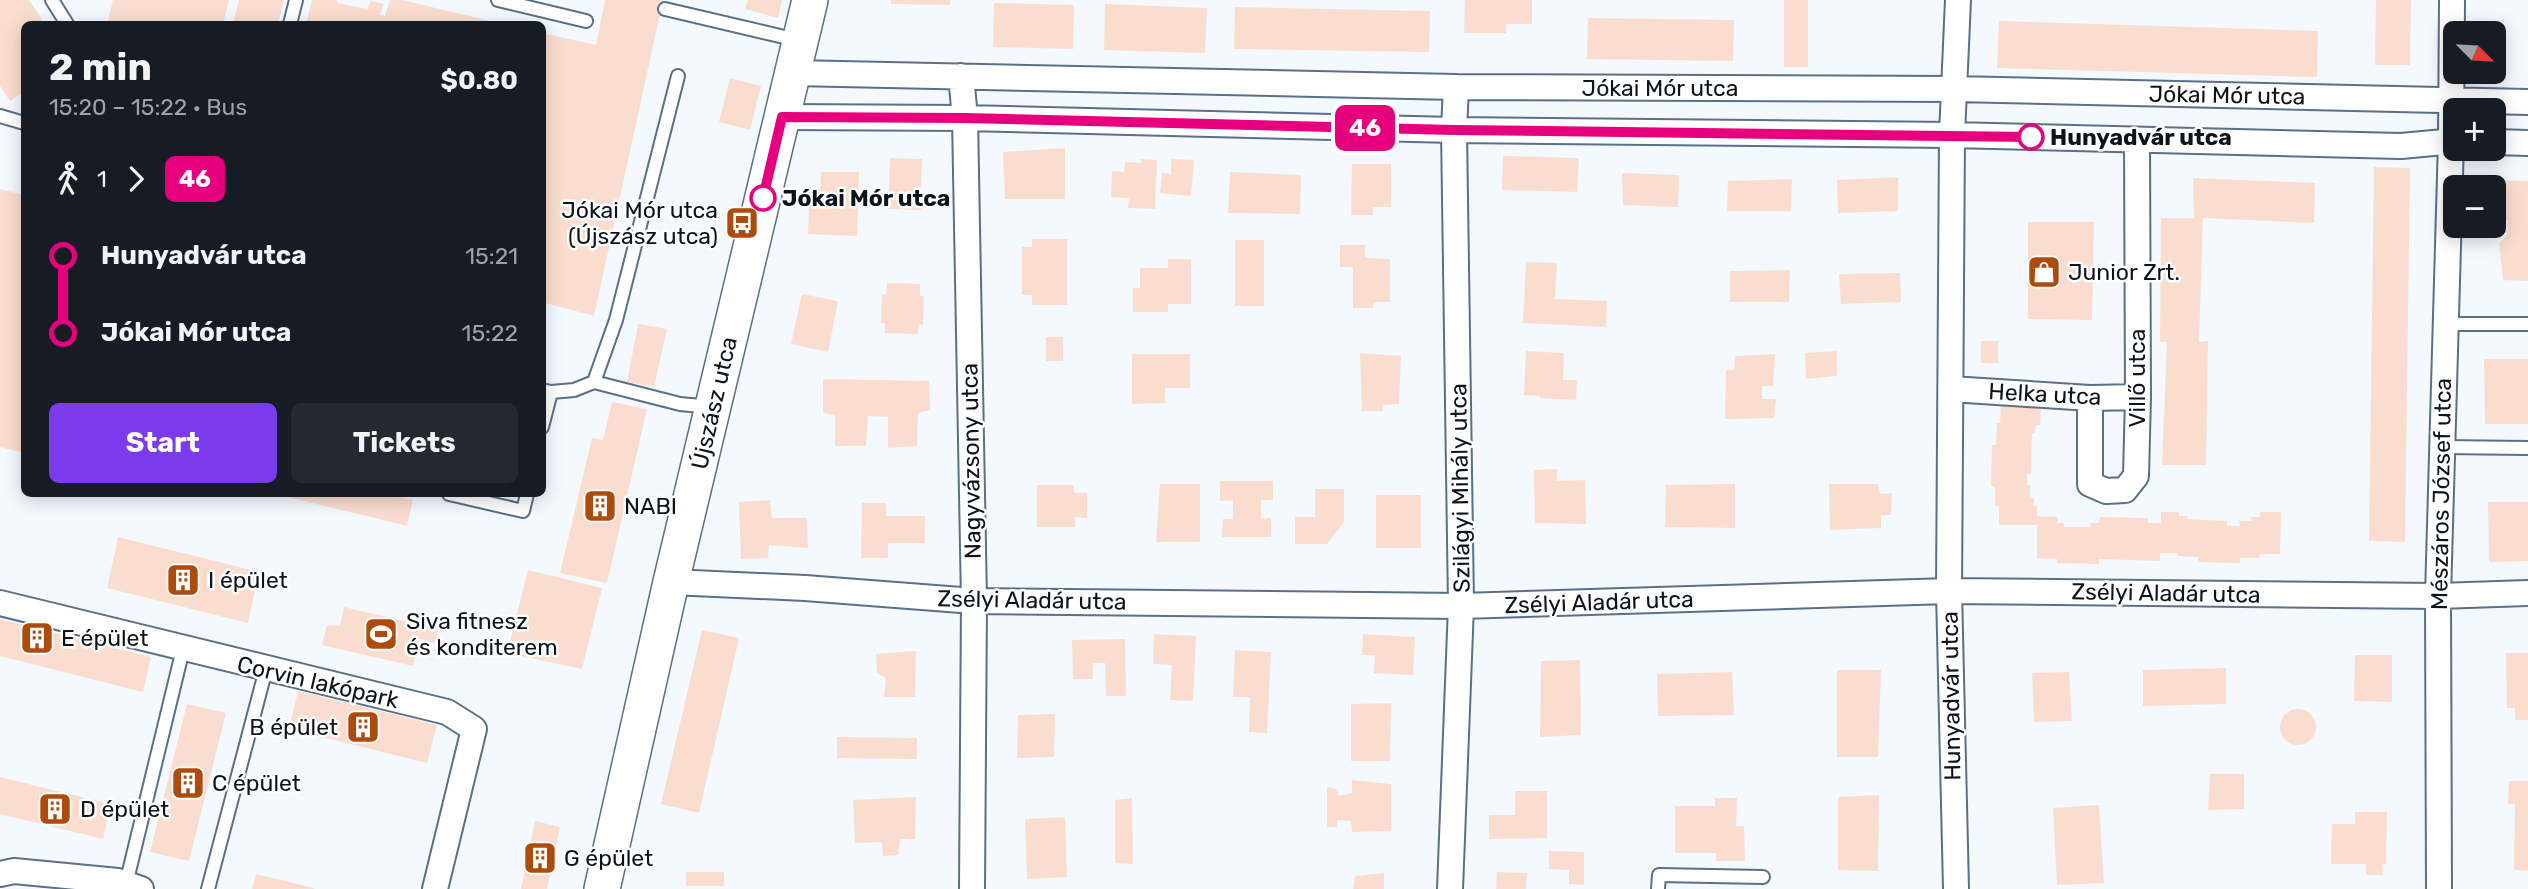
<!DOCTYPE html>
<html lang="en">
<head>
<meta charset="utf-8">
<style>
  :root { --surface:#171b24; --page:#242831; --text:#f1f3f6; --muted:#9ea1a6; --accent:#7c3aed }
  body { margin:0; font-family:Rubik,sans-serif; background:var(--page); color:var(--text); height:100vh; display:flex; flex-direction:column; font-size:26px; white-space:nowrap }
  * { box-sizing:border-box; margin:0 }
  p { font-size:23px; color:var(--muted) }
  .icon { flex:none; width:38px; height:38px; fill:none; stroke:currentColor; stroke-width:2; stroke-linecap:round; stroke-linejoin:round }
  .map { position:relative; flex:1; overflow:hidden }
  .drawer { position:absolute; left:21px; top:21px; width:525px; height:476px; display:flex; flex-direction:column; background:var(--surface); border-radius:10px; box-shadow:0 4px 18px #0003 }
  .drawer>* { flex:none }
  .badge { padding:0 14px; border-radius:10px; font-size:24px; line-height:46px }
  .needle { width:46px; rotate:114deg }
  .fabs { position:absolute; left:2443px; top:21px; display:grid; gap:14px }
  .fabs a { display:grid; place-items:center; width:63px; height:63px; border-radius:10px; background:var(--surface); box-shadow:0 4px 18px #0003; font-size:35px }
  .map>.badge { position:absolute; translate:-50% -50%; box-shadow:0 0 0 4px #fff }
  .legs { display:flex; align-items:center; gap:10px; height:77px; padding:0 28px; font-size:23px }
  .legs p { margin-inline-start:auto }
  .head { display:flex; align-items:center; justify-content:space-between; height:119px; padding:0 28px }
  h1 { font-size:38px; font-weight:700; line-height:52px }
  .button { display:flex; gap:14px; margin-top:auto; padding:14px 28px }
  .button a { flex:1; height:80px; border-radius:10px; background:var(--accent); color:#fff; font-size:28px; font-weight:700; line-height:80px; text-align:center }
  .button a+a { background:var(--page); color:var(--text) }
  ul { padding:0 28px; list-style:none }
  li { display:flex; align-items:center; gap:24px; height:77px; font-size:26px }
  li i { display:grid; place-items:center; width:10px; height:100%; margin:0 9px; background:currentColor }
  li i::after { content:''; width:18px; height:18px; margin:-9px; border:5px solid; border-radius:50%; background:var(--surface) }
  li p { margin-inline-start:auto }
  li:first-child i { background:linear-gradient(#0000 50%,currentColor 0) }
  li:last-child i { background:linear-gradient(currentColor 50%,#0000 0) }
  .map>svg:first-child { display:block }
</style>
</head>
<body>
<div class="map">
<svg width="2528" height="889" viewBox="0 0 2528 889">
  <rect width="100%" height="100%" fill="#f4f9ff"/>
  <path fill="#fbddd0" d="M0 0H29L45 24H24V92L10 101 0 86Z
    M113 0H229L223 24H107Z
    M239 0H284L278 24H233Z
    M312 0H337V3L367 9 371 1 384 4 380 15 385 16 390 0H402L503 24H306Z
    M605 0H663L594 316 542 302V33L596 45Z
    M748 0H782L778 18 745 9Z
    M891 0H950V5L891 4Z
    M1465 0H1532V24H1506V33H1464Z
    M1784 0H1808V67H1784Z
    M2376 0H2411L2410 65H2375Z
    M994 3 1074 5 1073 49 993 47Z
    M1105 4 1207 8 1205 53 1104 50Z
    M1235 7 1430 11 1429 52 1234 49Z
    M1588 18 1734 20 1733 61 1587 59Z
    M1999 21 2318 31 2317 77 1997 68Z
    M730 78 761 86 750 130 719 122Z
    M1065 148V199H1005L1003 152Z
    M1503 156 1579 158 1577 192 1502 190Z
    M890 158 922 159 921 187H918V199H922V210L888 209Z
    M1141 159 1157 160 1155 209 1128 208 1129 198 1111 197 1112 171 1124 172 1125 162 1141 163Z
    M1171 159 1194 160 1191 196 1160 193 1162 173 1171 174Z
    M1352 164H1391V207H1373V215H1351Z
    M2374 167 2410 168 2405 542 2369 541Z
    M821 172H859L857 236 808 234 809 205H819Z
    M1230 172 1301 175 1300 214 1228 213Z
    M1622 173 1679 175 1678 207 1623 205Z
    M1898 177V211L1838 213 1837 180Z
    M2193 178 2315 183 2314 223 2203 218 2199 342 2208 341 2206 465H2162L2167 342H2160L2161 218H2194Z
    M1792 179 1791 211H1727L1728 181Z
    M2487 180 2528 181V281L2503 280 2499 244 2507 235 2508 220H2494V187H2487Z
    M0 189 24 195V453L0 447Z
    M2028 222H2094L2092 320 2028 319Z
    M1032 239H1067V305H1032V295H1022V247H1032Z
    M1235 240H1264V306H1235Z
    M1340 245H1365V258L1390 259V302H1373V308H1353V267H1340Z
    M1168 259H1191V304H1168V312H1133V288H1140V268H1168Z
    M1526 262 1557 263 1555 299 1607 301 1606 327 1523 323Z
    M1790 270 1789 302H1730V271Z
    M1900 273 1901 302 1841 304 1839 274Z
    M887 283 920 284V296H924L923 325 919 324 918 334 885 333V323H881L882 294 886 295Z
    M802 294 838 301 828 352 791 344Z
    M638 324 667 329 654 387 627 382Z
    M1046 337H1063V361H1046Z
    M1981 341H1998V363H1981Z
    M1526 351 1564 353 1563 380H1577L1576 400 1540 398V396L1524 395Z
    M1837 351V376L1806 379 1805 353Z
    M1360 353 1401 356 1399 404 1383 405V411H1362Z
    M1132 354H1190V388H1165V403L1132 404Z
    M1775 354 1773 386H1762V399H1776L1774 418 1725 419 1726 370H1734L1735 356Z
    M2484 359H2528V424H2485Z
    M823 379 929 381 930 410 918 413 917 446 888 448V417L868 416 866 446H835V415L823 413Z
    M612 402 647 409 607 583 560 573 592 438 603 440Z
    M2001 406H2041L2040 425H2036L2035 434H2032L2031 474H2027V485H2030V498H2034L2033 506H2037V516L2058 517V523H2064V527H2090L2091 523H2099L2100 517 2148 518V523H2161V512H2179V516H2188L2187 519 2227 521V526H2240L2239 521H2251V517H2260V512H2281L2280 554H2260L2259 558H2240V563L2198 562V557L2177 556V553H2160V561L2099 559V564L2057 563V559L2037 558V525H1999V506H1995V486H1991L1992 445H1996L1997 423H2000Z
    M1557 469V481L1585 480 1586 524 1535 523 1534 470Z
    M1220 481H1273V500H1261V519L1271 518V537H1222L1223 519H1233V500L1220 501Z
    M1160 484H1200V542H1156Z
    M1735 484V528L1665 527 1666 485Z
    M1829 484H1878L1880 494 1892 493 1891 515H1881V528L1830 530Z
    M1037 485H1074V493H1087V518L1075 517V527H1037Z
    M1315 489H1344V522L1327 544H1295V517H1315Z
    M276 494H384L413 500 407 526Z
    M1376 495H1421V548H1376Z
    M770 500 772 518H807L808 548 769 545 768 558 741 559 739 502Z
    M2488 502H2528V561L2489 562Z
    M862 503H886V516H925V543H888V558H861Z
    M118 537 259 572 248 623 107 588Z
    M528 570 602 588 582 669 507 653Z
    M344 607 438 629 435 643 419 639 413 666 322 645 327 625 340 626Z
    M0 619 151 657 143 692 0 656Z
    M702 630 739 638 699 813 661 804Z
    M1154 634 1196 636 1193 701 1170 700 1172 665 1153 664Z
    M1363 634 1415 637 1413 675 1374 673 1375 655H1362Z
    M1125 639 1126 696H1106L1105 663H1093V679H1073L1072 640Z
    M1235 650 1271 652 1267 733 1249 732 1250 697H1233Z
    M916 651 915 697H884L886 678 877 673 876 654Z
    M2506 653H2528V720H2515V708H2507Z
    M2355 655H2392V702L2354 701Z
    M1580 660 1581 735 1540 737 1541 661Z
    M2226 668V704L2143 706V670Z
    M1837 670H1881L1878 757H1837Z
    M1732 672 1734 715 1658 716 1657 674Z
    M2069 672 2072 721 2034 722 2032 673Z
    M298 691 437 725 427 763 289 729Z
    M1391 703 1390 761H1351V704Z
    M187 704 226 713 189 861 150 852Z
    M2280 727a18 18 0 1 1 36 0a18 18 0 1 1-36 0Z
    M1055 714 1054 757 1017 758 1018 715Z
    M837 737 917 738V759L837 758Z
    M2210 774H2244V809L2208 810Z
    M0 777 111 804 103 839 0 814Z
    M1352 780 1391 784V831L1352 832 1351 821 1337 820V827H1327V787L1336 789 1339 796 1352 793Z
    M2509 781H2528V871L2514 870 2515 804H2508Z
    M1515 791H1547V838L1489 839V815H1515Z
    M1879 795 1878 871 1838 870V797Z
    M916 797 915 839H900L898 855 883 856 882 842 855 843 853 800Z
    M1132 798 1133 864 1115 863V800Z
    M1715 798H1737L1736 826H1744L1745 861H1716V853H1675V806H1715Z
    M2099 805 2104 883 2057 885 2053 808Z
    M2355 812H2387L2386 864H2382L2383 875H2366V864H2331L2332 824H2355Z
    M1065 817 1067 877 1027 879 1025 819Z
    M535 821 560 827 547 889H521Z
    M1549 851 1584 852V885L1569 884V870L1549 869Z
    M686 872H724V886H686Z
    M1497 872 1527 873 1526 889H1496Z
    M1384 873V889H1353L1355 876Z
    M256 874 314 888V889H252Z"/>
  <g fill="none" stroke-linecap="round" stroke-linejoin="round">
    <defs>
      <path id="lane" d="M52 0 67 24
        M498 0 586 21
        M665 9 797 40
        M290 24 296 0
        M0 116 24 123
        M2445 324H2528
        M594 382 616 320 678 76
        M542 390 551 392 574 390 594 382 680 404 712 407
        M542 427 551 392
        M2441 447 2528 448
        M449 494 523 511 527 494
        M126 884 183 649
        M208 889 266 669
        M1658 889 1659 875 1763 877"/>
      <path id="street" d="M793 73 1456 87 1955 89 2528 102
        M961 76 965 118 974 601 972 889
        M782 117 965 118 1454 130 1952 135 2401 146 2455 141
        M2494 142 2528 143
        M1951 389 2090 398 2138 397
        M2090 398V484L2106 491 2125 490 2136 476 2138 397 2137 140
        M671 582 805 588 974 601 1461 606 1949 591 2438 596 2528 593
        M0 603 447 712 474 729 435 889
        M0 874 14 871 118 881 141 889
        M1450 889 1461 606 1454 130 1456 87
        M1956 889 1949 591 1952 135 1958 0
        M2439 889 2438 596 2451 141 2452 0"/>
      <path id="secondary" d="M602 889 671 582 810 0"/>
    </defs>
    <use href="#lane" stroke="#5a6f88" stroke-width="16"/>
    <use href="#street" stroke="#5a6f88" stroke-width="28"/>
    <use href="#secondary" stroke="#5a6f88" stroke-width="38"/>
    <use href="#lane" stroke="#fff" stroke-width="12"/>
    <use href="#street" stroke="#fff" stroke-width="24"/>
    <use href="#secondary" stroke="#fff" stroke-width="35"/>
  </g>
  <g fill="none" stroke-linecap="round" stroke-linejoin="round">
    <defs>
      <path id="line-1" d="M763 198 782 117 965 118 1454 130 2031 137"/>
    </defs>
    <use href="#line-1" stroke="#fff" stroke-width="16"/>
    <use href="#line-1" stroke="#e6007e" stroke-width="10"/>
  </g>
  <defs>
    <symbol id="bus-square" viewBox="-11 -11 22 22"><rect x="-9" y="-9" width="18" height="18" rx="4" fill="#ad4b0c" stroke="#fff"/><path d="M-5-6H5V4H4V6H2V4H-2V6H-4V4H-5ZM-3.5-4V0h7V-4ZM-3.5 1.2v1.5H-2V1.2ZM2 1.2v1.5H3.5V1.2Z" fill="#fff"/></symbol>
    <symbol id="shop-square" viewBox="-11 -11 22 22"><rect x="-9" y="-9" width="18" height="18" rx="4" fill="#ad4b0c" stroke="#fff"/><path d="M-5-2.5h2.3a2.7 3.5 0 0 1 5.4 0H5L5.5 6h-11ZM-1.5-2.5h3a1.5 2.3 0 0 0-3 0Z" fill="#fff"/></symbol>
    <symbol id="building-square" viewBox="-11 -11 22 22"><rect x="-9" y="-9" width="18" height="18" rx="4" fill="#ad4b0c" stroke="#fff"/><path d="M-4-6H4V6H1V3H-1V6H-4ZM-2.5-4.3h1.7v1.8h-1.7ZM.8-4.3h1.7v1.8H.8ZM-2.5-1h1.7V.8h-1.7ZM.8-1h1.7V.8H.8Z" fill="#fff"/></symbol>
    <symbol id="stadium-square" viewBox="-11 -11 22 22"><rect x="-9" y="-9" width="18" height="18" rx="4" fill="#ad4b0c" stroke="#fff"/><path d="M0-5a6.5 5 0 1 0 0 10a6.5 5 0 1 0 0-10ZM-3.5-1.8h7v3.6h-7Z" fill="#fff"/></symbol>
  </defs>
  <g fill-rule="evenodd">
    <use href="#bus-square" x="723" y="204" width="38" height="38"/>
    <use href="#shop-square" x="2025" y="253" width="38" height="38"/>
    <use href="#building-square" x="581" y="487" width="38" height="38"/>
    <use href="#building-square" x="164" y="561" width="38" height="38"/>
    <use href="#stadium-square" x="362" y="615" width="38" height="38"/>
    <use href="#building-square" x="18" y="619" width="38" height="38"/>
    <use href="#building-square" x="344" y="708" width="38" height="38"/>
    <use href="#building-square" x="169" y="764" width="38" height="38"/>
    <use href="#building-square" x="36" y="790" width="38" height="38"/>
    <use href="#building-square" x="521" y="839" width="38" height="38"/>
  </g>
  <g fill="#fff" stroke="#e6007e" stroke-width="3.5">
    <circle cx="2031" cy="137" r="12"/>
    <circle cx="763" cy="198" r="12"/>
  </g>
  <g text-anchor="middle" stroke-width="5" stroke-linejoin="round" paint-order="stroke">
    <g font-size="23" fill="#0b131d" stroke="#fff">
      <text x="1660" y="96">Jókai Mór utca</text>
      <text transform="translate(2227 95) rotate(1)" y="8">Jókai Mór utca</text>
      <text transform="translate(2137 378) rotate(-90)" y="8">Villő utca</text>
      <text transform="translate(2045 394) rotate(3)" y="8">Helka utca</text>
      <text transform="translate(714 403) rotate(-77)" y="8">Újszász utca</text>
      <text transform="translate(971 461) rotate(-91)" y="8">Nagyvázsony utca</text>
      <text transform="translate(1460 488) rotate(-91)" y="8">Szilágyi Mihály utca</text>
      <text transform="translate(2441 494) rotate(-89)" y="8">Mészáros József utca</text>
      <text transform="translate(2166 593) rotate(1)" y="8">Zsélyi Aladár utca</text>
      <text transform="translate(1032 600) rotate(1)" y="8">Zsélyi Aladár utca</text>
      <text transform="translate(1599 602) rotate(-2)" y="8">Zsélyi Aladár utca</text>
      <text transform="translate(318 682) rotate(13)" y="8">Corvin lakópark</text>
      <text transform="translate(1951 696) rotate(-91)" y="8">Hunyadvár utca</text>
    </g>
    <g font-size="23" font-weight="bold" fill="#0b131d" stroke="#fff" text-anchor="start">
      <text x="2050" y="145">Hunyadvár utca</text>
      <text x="782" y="206">Jókai Mór utca</text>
    </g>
    <g font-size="23" fill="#0b131d" stroke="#fff" text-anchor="start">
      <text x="718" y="218" text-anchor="end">Jókai Mór utca<tspan x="718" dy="26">(Újszász utca)</tspan></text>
      <text x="2068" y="280">Junior Zrt.</text>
      <text x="624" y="514">NABI</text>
      <text x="208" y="588">I épület</text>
      <text x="406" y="629">Siva fitnesz<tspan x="406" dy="26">és konditerem</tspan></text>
      <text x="61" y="646">E épület</text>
      <text x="338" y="735" text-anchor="end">B épület</text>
      <text x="212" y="791">C épület</text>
      <text x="80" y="817">D épület</text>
      <text x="564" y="866">G épület</text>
    </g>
  </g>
</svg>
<div class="fabs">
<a><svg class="needle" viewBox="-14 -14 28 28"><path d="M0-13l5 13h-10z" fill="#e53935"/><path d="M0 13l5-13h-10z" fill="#9ea1a6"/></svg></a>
<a>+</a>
<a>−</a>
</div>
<b class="badge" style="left:1365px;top:128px;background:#e6007e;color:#fff">46</b>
<section class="drawer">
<div class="head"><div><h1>2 min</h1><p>15:20 – 15:22 · Bus</p></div><b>$0.80</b></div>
<div class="legs"><svg class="icon" aria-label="walk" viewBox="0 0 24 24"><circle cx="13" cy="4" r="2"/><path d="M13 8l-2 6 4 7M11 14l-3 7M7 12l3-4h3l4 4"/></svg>1<svg class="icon" aria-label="forward" viewBox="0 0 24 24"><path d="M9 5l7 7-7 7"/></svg><b class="badge" style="background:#e6007e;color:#fff">46</b></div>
<ul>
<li><i style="color:#e6007e"></i><b>Hunyadvár utca</b><p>15:21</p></li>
<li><i style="color:#e6007e"></i><b>Jókai Mór utca</b><p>15:22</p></li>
</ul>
<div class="button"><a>Start</a><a>Tickets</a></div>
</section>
</div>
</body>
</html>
